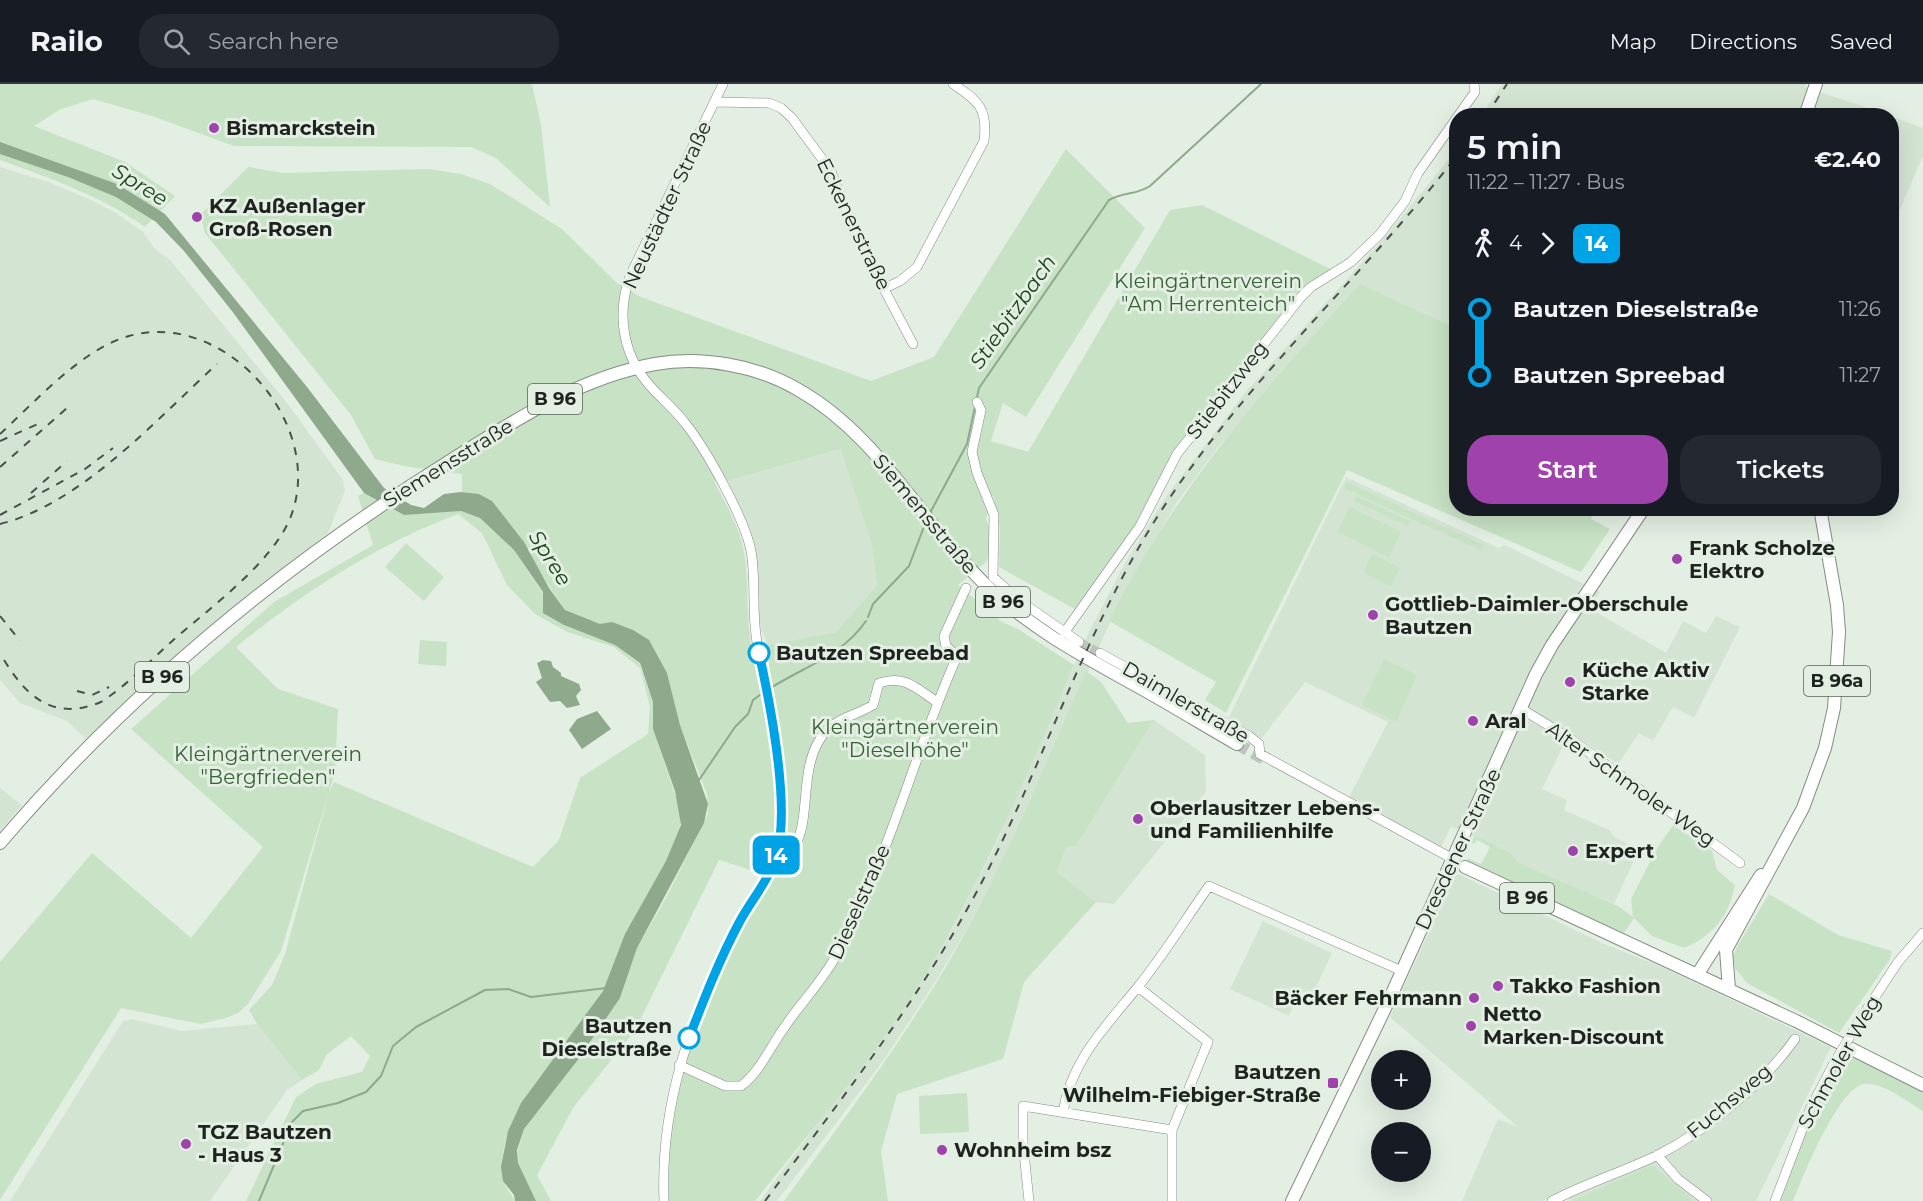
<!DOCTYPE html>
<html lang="en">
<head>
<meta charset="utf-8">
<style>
  :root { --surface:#171b24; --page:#242831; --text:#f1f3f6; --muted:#9ea1a6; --line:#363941; --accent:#9f42ac }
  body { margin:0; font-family:Montserrat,sans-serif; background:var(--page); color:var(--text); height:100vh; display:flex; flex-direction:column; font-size:22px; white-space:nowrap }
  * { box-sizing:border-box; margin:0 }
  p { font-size:20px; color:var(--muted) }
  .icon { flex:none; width:33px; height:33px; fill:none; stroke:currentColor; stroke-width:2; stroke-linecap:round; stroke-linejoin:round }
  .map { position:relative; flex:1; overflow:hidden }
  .details { position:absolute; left:1449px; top:24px; width:450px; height:408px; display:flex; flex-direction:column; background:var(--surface); border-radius:24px; box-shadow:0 6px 24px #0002 }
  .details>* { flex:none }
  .badge { padding:0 12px; border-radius:9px; font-size:21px; line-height:39px }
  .controls { position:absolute; left:1371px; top:966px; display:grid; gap:12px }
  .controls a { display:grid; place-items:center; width:60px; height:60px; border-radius:50%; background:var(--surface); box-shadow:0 6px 24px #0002; font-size:30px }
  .map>.badge { position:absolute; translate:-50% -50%; box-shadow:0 0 0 3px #fff }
  .legs { display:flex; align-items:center; gap:9px; height:66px; padding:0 18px; font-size:20px }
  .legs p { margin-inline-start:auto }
  .head { display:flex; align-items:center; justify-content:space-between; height:102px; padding:0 18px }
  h1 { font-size:33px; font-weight:600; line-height:45px }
  .button { display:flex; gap:12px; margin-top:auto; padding:12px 18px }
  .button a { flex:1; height:69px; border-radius:24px; background:var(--accent); color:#fff; font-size:24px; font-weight:600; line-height:69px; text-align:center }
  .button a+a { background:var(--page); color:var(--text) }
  ul { padding:0 18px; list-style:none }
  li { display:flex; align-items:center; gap:21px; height:66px; font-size:22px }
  li i { display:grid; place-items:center; width:9px; height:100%; margin:0 8px; background:currentColor }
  li i::after { content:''; width:15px; height:15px; margin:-8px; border:4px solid; border-radius:50%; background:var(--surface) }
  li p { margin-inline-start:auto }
  li:first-child i { background:linear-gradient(#0000 50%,currentColor 0) }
  li:last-child i { background:linear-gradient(currentColor 50%,#0000 0) }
  header { display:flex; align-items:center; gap:36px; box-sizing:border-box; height:84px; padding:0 30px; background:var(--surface); border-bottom:2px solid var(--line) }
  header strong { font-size:28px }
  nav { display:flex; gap:33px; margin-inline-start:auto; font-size:21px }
  .search { width:420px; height:54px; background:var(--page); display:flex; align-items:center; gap:15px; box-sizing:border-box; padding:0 21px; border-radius:24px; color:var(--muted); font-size:22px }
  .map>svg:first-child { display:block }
</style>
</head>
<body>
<header>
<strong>Railo</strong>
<div class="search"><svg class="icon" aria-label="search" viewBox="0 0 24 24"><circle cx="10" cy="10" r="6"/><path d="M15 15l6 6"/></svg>Search here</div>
<nav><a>Map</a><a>Directions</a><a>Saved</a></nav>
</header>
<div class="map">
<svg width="1923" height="1117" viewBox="0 0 1923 1117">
  <rect width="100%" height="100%" fill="#e4efe3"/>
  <path fill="#d4e4d2" d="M1502 0H1806L1805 3 1888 31 1481 32Z
    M1892 33 1923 44V72L1892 144Z
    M1456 66V244L1360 200 1216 366 1177 418 1121 514 1003 777 967 845 932 903 883 977 777 1117H760L897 933 954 842 992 769 1087 552 1125 479 1167 411 1244 310 1390 147Z
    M0 83 51 99 91 116 116 129 143 148 154 164 171 177 287 319 343 396 345 407 328 449 241 517 156 590 87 656 67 637 20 619 0 596Z
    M842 365 872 461 877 501 836 548 768 561 759 540 755 466 728 397Z
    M1346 393 1499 464 1505 461 1600 508 1591 525 1666 569 1683 537 1706 549 1716 532 1740 543 1694 634 1673 623 1653 657 1639 649 1618 680 1570 648 1542 705 1567 716 1564 726 1609 746 1614 753 1639 765 1614 820 1518 778 1511 769 1451 742 1441 763 1349 713 1388 638 1305 598 1262 654 1228 635Z
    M1154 636 1205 671 1206 708 1114 820 1096 818 1057 788 1066 763 1076 762Z
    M0 704 22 721 0 747Z
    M1456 789 1604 860 1662 883 1831 963 1756 1117H1570L1564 1107 1543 1117H1462L1498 1035 1518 1043 1390 933Z
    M1263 837 1332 869 1312 912 1300 907 1289 932 1230 905Z
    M132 935 181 947 257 940 302 996 287 1006 210 1117H10L123 937Z"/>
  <path fill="#c7e2c5" d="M0 0H532L541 41 550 123 496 74 471 63 234 62 152 32 93 15 61 25 34 42 125 78 175 112 145 143C101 112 50 94 0 76Z
    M1066 65 1145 144 1026 333 1003 319 991 357 1028 368 1170 126 1202 121 1334 187 1310 201 1198 338 1127 460 1075 525 999 483 1000 444 993 411 986 435 991 447V462L987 477 958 501 1002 538 1018 545 1074 581C1028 689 983 796 922 896 874 974 812 1045 755 1117H669L668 1076 678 994 726 874 776 784 780 666 770 599 768 561 836 548 877 501 872 461 841 365 728 397H714C725 419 740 443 744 468 749 496 746 526 750 554 758 609 802 746 760 789L719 776 635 946 573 1024 537 1091 551 1117H536L518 1079V1066L524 1045 577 977 620 914 637 864 667 812 708 730 707 710 680 641 667 589 612 539 600 541 565 526 492 417 479 410 462 408V390L409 383 375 375 351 331 205 149 200 131 248 83 283 89 429 85 461 90 490 100 562 145 617 199 641 213 871 297 934 273Z
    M1360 200 1456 244V424L1596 425 1591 435 1610 445 1581 488 1347 386 1226 629 1205 616 1216 598 1109 537C1175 405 1262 308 1360 200Z
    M1347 398 1484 461 1482 467 1344 404Z
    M364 409 404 431 461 427 480 434 514 466 564 541 615 561 639 579 653 618V645L681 728C682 761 655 799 639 828 624 853 617 881 603 906 572 966 494 1021 503 1094 504 1102 512 1111 515 1117H246L296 1013 316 1000 362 988 370 972 351 952 327 970 319 986 302 996 257 940 249 926 272 901 285 870 329 708 334 698 533 783 559 756 580 694 648 650 650 623 640 584 614 563 567 548 535 530 507 501 482 449 458 430C376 461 304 508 236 563L278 605 338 625 335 688 281 867 248 920 238 929 226 934 200 940 121 924 0 1116V878L92 769 191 854 263 763 131 645 274 518 373 461 358 412Z
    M1356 412 1410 437 1408 442 1354 417Z
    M1350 423 1401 448 1389 473 1337 448Z
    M406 459 444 493 424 517 385 483Z
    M1372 470 1400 484 1391 502 1363 489Z
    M420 556 447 558 446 582 418 580Z
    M1384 575 1417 591 1397 636 1394 637 1362 621Z
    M1086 587 1101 598 1128 639 1154 636 1076 762 1066 763 1057 788 1096 818 1024 898 1003 975 897 1010 881 1067 888 1117H784C849 1028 916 940 969 842 1013 760 1049 673 1086 587Z
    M1673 741 1712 767 1717 786 1735 801C1729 832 1713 852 1684 864L1652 852 1634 834 1624 849 1508 799 1467 777 1468 774 1481 780 1490 763 1477 756 1474 760 1470 758 1475 752 1511 769 1518 778 1618 822 1633 833 1631 815 1656 766Z
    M1769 810 1838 851 1892 867 1890 875 1839 949 1747 899 1735 884 1733 872 1738 861Z
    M1846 967 1923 1008V1027C1907 1018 1883 998 1864 1000 1838 1004 1803 1093 1793 1117H1780L1813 1028Z
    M967 1009 969 1048 920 1050 919 1012Z
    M1652 1081 1694 1117H1572Z"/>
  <path fill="#8ea98c" d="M0 58 117 100 165 130 307 303 384 404 411 421 424 424 444 410 461 408 479 410 492 417 524 458 549 504 565 526 600 540 612 538 633 546 649 556 667 589 680 641 708 720 704 739 637 864 620 914 577 977 524 1045 517 1066 518 1079 536 1117H515L514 1111 503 1097 501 1083 508 1047 521 1019 603 907 625 850 666 777 681 741 675 707 653 645V618L640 579 615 561 564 541 543 529V508L514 466 480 434 461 427 404 431 364 409 232 227 184 167 156 138 116 113 68 93 0 70Z
    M543 576 551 577 553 583 561 589V592L579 600 581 606 576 612 580 621 567 624 560 617 550 618 536 598 542 594 537 579Z
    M597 627 611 645 582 665 569 646 577 635Z"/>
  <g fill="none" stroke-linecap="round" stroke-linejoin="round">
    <path stroke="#8ea98c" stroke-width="2" d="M930 429 967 360 979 304 1109 116C1124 108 1136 111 1150 102L1261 0
      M868 533 873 520 909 482 925 440
      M769 605C803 583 842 572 866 537
      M699 696 735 643 748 630 753 616 764 608
      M259 1117 292 1038 303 1027 338 1019 366 1008 381 992 393 962 416 943 485 906 508 905 531 913 606 904"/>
    <path stroke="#bdc6bc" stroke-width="9" stroke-dasharray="9 4.5" stroke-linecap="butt" d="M1079 558 1100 569"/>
    <path stroke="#bdc6bc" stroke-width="12" stroke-dasharray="12 6" stroke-linecap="butt" d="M1237 660 1268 677"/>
    <defs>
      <path id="minor" d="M716 18 769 19 781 24 792 34 831 87 856 152 913 260
        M1456 130V131
        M885 204 900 197 917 183 984 57C988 25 979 17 953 0
        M977 318 981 326 972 368 977 389 994 431 993 493 1017 515 1079 558
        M1064 549 1140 442 1177 370 1301 213 1311 203 1351 178 1380 150 1405 117 1418 89 1475 8 1474 0
        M1100 569 1249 652 1259 660 1260 670 1453 775
        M1520 624 1571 655 1740 779
        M775 776C782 773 790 770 794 763 812 735 798 686 822 652 835 634 855 632 873 621L879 599C905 591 916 604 937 618
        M1138 903 1208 958 1172 1046V1117
        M1856 942 1898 878 1923 849
        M679 981 725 1002H741C760 988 770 963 784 944 801 918 823 897 837 870 888 777 913 673 955 577L956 571 946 562 944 552 966 504
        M1063 1028C1071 977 1106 942 1137 904 1163 872 1185 836 1209 802L1402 887
        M1657 1071 1678 1095 1707 1117
        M664 1117C660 1022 689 940 731 855 742 833 771 794 776 773 793 699 765 623 756 551 752 523 756 495 751 467 745 435 706 365 685 339 675 326 662 315 651 303 623 272 616 231 630 192L723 0
        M1029 1117 1023 1059V1022L1172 1046
        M1552 1117C1586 1099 1623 1088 1658 1071 1707 1046 1763 1000 1795 955
        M1775 1117 1810 1025 1832 983"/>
      <path id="major" d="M1805 32 1816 0
        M0 759C129 608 284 480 453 375 515 336 581 293 655 280 701 272 756 281 797 305 881 352 921 440 989 504 1033 546 1085 573 1137 602 1171 621 1204 641 1237 660
        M1465 783 1796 937 1923 1001
        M1697 891 1761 791
        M1729 905 1726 866 1803 724 1825 664 1834 624 1839 548 1837 521 1820 424
        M1292 1117 1390 914 1536 590 1552 561 1644 424"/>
    </defs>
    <use href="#minor" stroke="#848d83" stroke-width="10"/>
    <use href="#major" stroke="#848d83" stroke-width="14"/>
    <use href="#minor" stroke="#fff" stroke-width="9"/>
    <use href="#major" stroke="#fff" stroke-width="12"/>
    <path stroke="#4a504a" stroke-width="2" stroke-dasharray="8 8" stroke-linecap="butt" d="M1486 32 1507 0
      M0 350C36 317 82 265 129 252 225 225 326 340 291 432 273 479 208 525 170 559 148 579 126 602 101 618 50 639 23 609 0 569
      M0 357 40 339
      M0 383 67 324
      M31 409 67 377
      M0 431 85 385 113 364
      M0 440C81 420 157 335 217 280
      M0 532 20 557
      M77 607 92 611 109 603
      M765 1117C849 1005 935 896 996 770 1050 659 1089 543 1154 438 1238 304 1359 197 1456 73"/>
    <defs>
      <path id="minor-bridge" d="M1832 983 1856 942"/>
    </defs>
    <use href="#minor-bridge" stroke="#848d83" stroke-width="10" stroke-linecap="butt"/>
    <use href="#minor-bridge" stroke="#fff" stroke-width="9"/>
  </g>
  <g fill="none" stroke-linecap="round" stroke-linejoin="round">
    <defs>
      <path id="line-1" d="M689 954C704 915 720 874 740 837 751 817 767 798 775 777 792 729 770 619 759 569"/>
    </defs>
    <use href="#line-1" stroke="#fff" stroke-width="14"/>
    <use href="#line-1" stroke="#00a3e6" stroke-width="9"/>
  </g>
  <g fill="#9f42ac" stroke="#e4efe3" stroke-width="2">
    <circle cx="214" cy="44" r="6"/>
    <circle cx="197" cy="133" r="6"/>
    <circle cx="1677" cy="475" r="6"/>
    <circle cx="1373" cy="531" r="6"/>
    <circle cx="1570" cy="598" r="6"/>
    <circle cx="1473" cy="637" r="6"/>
    <circle cx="1138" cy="735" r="6"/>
    <circle cx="1573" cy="767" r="6"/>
    <circle cx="1498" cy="902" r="6"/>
    <circle cx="1474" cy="914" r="6"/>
    <circle cx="1471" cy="942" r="6"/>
    <rect x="1327" y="993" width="12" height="12" rx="3"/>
    <circle cx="186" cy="1060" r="6"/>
    <circle cx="942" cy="1066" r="6"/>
  </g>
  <g fill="#fff" stroke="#00a3e6" stroke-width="3">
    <circle cx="759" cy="569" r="10"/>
    <circle cx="689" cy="954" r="10"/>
  </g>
  <g text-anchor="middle" stroke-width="6" stroke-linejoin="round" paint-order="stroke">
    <g fill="#e4efe3" stroke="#5b615a" stroke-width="1.5">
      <rect x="528" y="300" width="54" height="30" rx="4.5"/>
      <rect x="976" y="503" width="54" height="30" rx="4.5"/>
      <rect x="135" y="578" width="54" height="30" rx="4.5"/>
      <rect x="1804" y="582" width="66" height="30" rx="4.5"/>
      <rect x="1500" y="799" width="54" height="30" rx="4.5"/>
    </g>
    <g font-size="18" font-weight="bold" fill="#202420">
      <text x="555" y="321">B 96</text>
      <text x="1003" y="524">B 96</text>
      <text x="162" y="599">B 96</text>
      <text x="1837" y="603">B 96a</text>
      <text x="1527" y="820">B 96</text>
    </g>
    <g font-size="20" font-weight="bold" fill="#202420" stroke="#e4efe3" text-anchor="start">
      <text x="226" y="51">Bismarckstein</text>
      <text x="209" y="129">KZ Außenlager<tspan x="209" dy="23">Groß-Rosen</tspan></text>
      <text x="1689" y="471">Frank Scholze<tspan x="1689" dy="23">Elektro</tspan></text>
      <text x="1385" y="527">Gottlieb-Daimler-Oberschule<tspan x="1385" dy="23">Bautzen</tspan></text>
      <text x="1582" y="593">Küche Aktiv<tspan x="1582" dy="23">Starke</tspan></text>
      <text x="1485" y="644">Aral</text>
      <text x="1150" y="731">Oberlausitzer Lebens-<tspan x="1150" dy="23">und Familienhilfe</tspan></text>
      <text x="1585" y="774">Expert</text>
      <text x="1510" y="909">Takko Fashion</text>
      <text x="1462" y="921" text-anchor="end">Bäcker Fehrmann</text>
      <text x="1483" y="937">Netto<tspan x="1483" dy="23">Marken-Discount</tspan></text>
      <text x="1321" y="995" text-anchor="end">Bautzen<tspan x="1321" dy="23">Wilhelm-Fiebiger-Straße</tspan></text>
      <text x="198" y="1055">TGZ Bautzen<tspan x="198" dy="23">- Haus 3</tspan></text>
      <text x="954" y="1073">Wohnheim bsz</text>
    </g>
    <g font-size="20" fill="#202420" stroke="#e4efe3">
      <text transform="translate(667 121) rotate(-65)" y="7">Neustädter Straße</text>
      <text transform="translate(854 140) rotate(64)" y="7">Eckenerstraße</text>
      <text transform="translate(1227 306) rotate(-52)" y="7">Stiebitzweg</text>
      <text transform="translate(448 379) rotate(-32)" y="7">Siemensstraße</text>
      <text transform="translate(925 430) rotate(50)" y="7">Siemensstraße</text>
      <text transform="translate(1186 618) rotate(30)" y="7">Daimlerstraße</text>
      <text transform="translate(1631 700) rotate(35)" y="7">Alter Schmoler Weg</text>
      <text transform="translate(1458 765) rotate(-65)" y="7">Dresdener Straße</text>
      <text transform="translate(859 818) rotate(-66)" y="7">Dieselstraße</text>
      <text transform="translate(1839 978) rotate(-61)" y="7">Schmoler Weg</text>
      <text transform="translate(1729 1017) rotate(-40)" y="7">Fuchsweg</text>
    </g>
    <g font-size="20" fill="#386036" stroke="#e4efe3">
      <text x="1208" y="204">Kleingärtnerverein<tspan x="1208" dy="23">"Am Herrenteich"</tspan></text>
      <text x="905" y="650">Kleingärtnerverein<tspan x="905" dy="23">"Dieselhöhe"</tspan></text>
      <text x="268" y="677">Kleingärtnerverein<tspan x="268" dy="23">"Bergfrieden"</tspan></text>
    </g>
    <g font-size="20" font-weight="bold" fill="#202420" stroke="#e4efe3" text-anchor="start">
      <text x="776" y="576">Bautzen Spreebad</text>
      <text x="672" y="949" text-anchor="end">Bautzen<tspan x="672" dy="23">Dieselstraße</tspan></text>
    </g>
    <g font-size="21" font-style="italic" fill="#1b4219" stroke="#e4efe3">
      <text transform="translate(140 101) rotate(32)" y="7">Spree</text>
      <text transform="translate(1013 228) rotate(-55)" y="7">Stiebitzbach</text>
      <text transform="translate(550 474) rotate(58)" y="7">Spree</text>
    </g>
  </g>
</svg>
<div class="controls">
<a>+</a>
<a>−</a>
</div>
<b class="badge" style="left:776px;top:771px;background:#00a3e6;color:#fff">14</b>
<section class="details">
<div class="head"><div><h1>5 min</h1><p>11:22 – 11:27 · Bus</p></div><b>€2.40</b></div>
<div class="legs"><svg class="icon" aria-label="walk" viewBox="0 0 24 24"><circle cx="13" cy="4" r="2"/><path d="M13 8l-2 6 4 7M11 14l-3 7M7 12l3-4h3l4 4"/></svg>4<svg class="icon" aria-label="forward" viewBox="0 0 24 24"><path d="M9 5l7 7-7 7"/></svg><b class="badge" style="background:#00a3e6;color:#fff">14</b></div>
<ul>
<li><i style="color:#00a3e6"></i><b>Bautzen Dieselstraße</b><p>11:26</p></li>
<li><i style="color:#00a3e6"></i><b>Bautzen Spreebad</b><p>11:27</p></li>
</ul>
<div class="button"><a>Start</a><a>Tickets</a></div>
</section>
</div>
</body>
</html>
